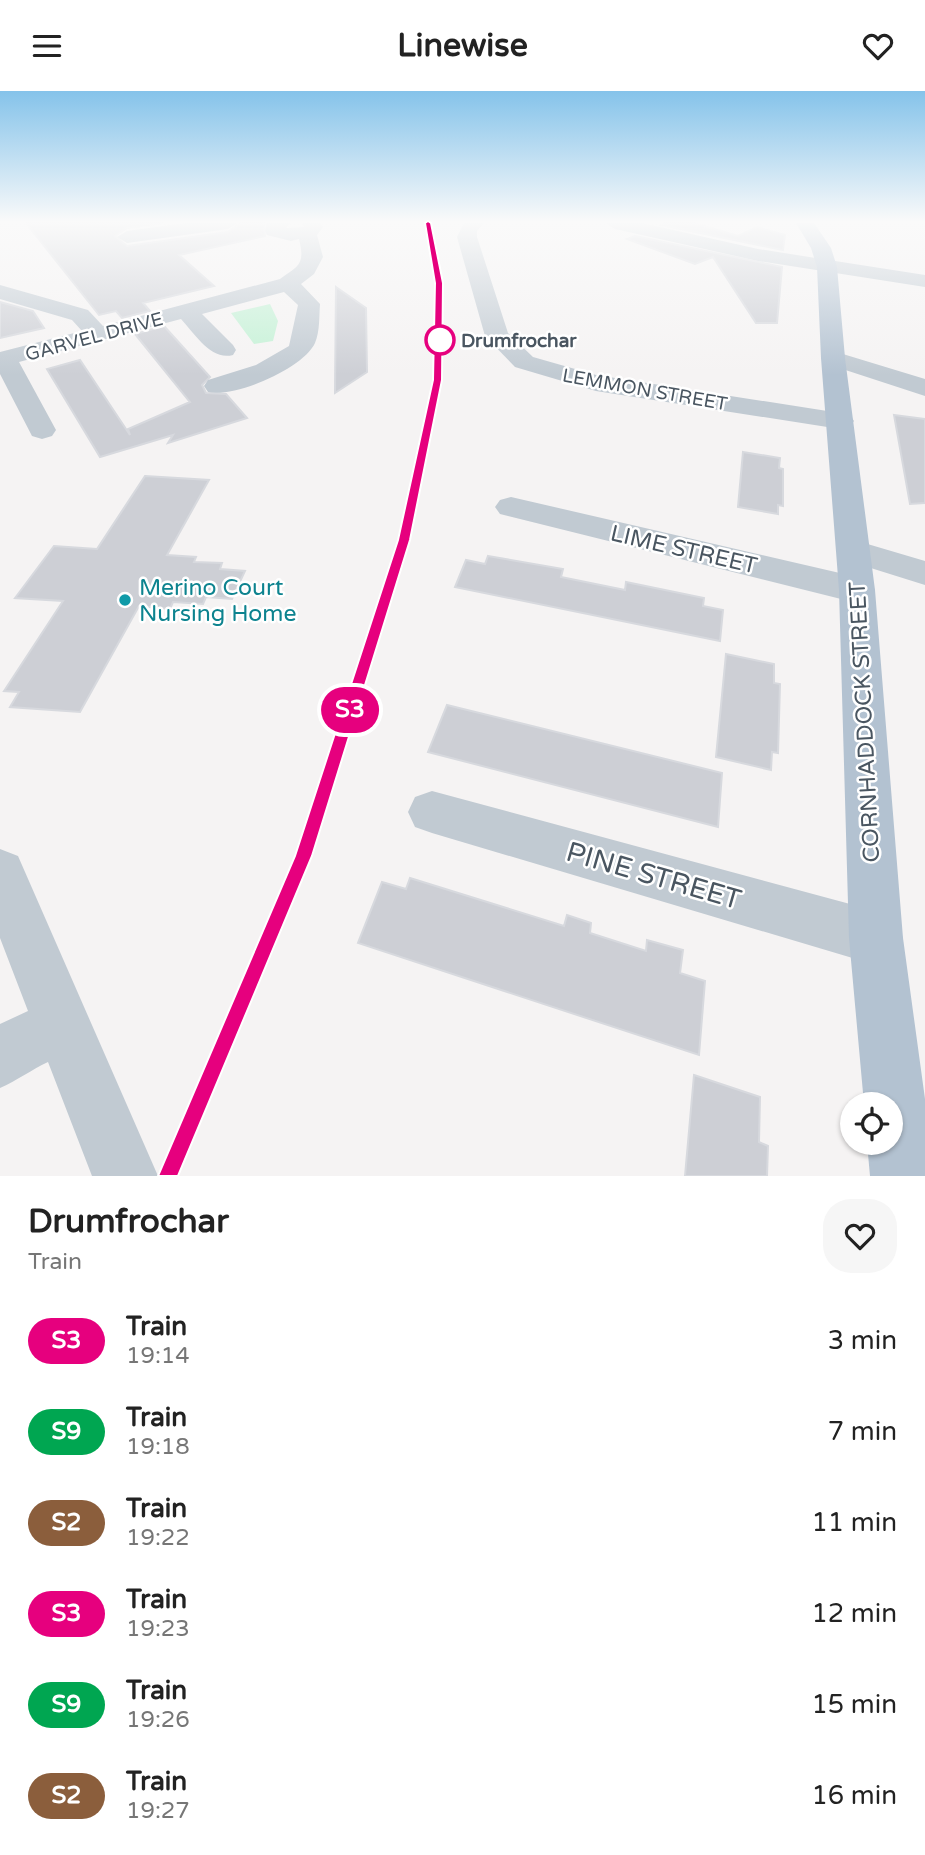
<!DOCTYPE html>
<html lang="en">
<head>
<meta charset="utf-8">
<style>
  :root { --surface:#fff; --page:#f6f6f6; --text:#222; --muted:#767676 }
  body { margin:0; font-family:"Varela Round",sans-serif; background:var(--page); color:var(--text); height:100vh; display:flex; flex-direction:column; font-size:26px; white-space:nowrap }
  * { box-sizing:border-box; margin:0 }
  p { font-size:23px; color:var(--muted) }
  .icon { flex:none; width:38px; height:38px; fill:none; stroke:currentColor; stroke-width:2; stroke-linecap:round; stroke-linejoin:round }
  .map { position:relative; height:1085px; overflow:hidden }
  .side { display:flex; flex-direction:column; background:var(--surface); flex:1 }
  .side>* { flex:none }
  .badge { padding:0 14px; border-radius:23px; font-size:24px; line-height:46px }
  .tools { position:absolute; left:840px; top:1001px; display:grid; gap:14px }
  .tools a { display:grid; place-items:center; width:63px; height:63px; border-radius:50%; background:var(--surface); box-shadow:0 2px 5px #0004; font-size:35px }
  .map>.badge { position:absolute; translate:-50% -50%; box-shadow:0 0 0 4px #fff }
  .round { display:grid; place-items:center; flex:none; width:74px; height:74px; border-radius:28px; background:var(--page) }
  .headline { display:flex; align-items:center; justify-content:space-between; height:119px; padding:0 28px }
  h1 { font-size:33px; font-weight:700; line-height:52px }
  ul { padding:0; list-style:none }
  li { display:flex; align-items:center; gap:21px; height:91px; padding:0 28px }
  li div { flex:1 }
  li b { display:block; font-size:26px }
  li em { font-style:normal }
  li .badge { min-width:77px; font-weight:700; text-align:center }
  header { display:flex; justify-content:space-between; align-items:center; height:91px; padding:0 28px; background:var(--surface); font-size:32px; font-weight:700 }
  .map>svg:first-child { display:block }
</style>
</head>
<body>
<header><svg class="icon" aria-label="menu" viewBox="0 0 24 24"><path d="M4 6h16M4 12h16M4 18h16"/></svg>Linewise<svg class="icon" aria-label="heart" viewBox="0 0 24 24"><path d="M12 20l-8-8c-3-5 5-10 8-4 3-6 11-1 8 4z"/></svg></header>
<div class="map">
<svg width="925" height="1085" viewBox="0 0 925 1085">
  <rect width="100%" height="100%" fill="#f5f3f3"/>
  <path fill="#c3f1d5" d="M270 213 278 230 273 250 254 253 231 222Z"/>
  <path fill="#cdcfd5" stroke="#d7d9de" stroke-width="2" d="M26 132H163L127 137 115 145 127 155 228 141 240 132H264L265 145 179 164 214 195 143 212 150 220 122 227 116 220 99 224Z
    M664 132H694L738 145 757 136 785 144 783 159 661 134Z
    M635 145 782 176 777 232H756L713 166 695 173 627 148Z
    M336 196 366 217 367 281 335 302Z
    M0 211 33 220 44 237 0 247Z
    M164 235 210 286 202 294 206 302 226 303 247 327 168 352 173 344 100 366 47 278 80 269 130 344 128 338 190 311 135 243Z
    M894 324 925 328V412L910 413Z
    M743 361 780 367 779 377 783 378V415L778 414V423L738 416Z
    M145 385 209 389 167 464 196 466 194 471 222 472 220 478 245 480 232 508 206 506 203 513 173 511 170 518 139 515 80 621 10 616 19 601 4 600 63 510 15 507 54 455 97 458Z
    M488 465 563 478 561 486 625 499 626 491 704 507 703 515 723 519 720 550 455 496 466 469 485 473Z
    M726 563 774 573V592L780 593 778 662 772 661 771 679 716 666Z
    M447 614 722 682 718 736 428 661Z
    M410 787 564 835 567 824 591 832 590 842 646 860 647 849 683 859 680 882 705 890 699 964 358 852 382 791 406 798Z
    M694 984 760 1006 759 1051 768 1055 767 1085H685Z"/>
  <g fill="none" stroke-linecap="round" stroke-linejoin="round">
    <path fill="#c1cad2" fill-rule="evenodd" d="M185 132H237L228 138 127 152 117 146 127 140Z
      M267 132H290L286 137 304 136 302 132H321L323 136 317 144 323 166 314 183 301 193 320 213C319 225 320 240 315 252 303 278 234 307 208 301L204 295 208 289 256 274 289 255 298 214 284 201 202 223 233 254 236 259 233 264C211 270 195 243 181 228L19 271 56 339 52 345 42 348 32 345 0 283V261L82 240 72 229 0 208V194L88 219 103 235 280 188C300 174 305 173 299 148L291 150 267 144 265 140Z
      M464 132H484L477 140V146L508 242 533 266 596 284 840 322 850 324 854 330 850 336 840 338 596 300 515 276 485 245 457 146Z
      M606 132H642L758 158 925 184V196L758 170 615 138Z
      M833 260 925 288V305L824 272 821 267 824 262Z
      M511 406 857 486 870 490 875 499 870 508 857 512 500 423 495 416 500 409Z
      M854 449 925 470V494L842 468 837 460 842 452Z
      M432 700 876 820 895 828 903 847 895 866 876 874 432 742 415 736 408 721 415 706Z
      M0 758 18 765 158 1085H92L48 971C31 979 18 989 0 997V933L28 920 0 847Z"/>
    <path fill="#b3c2d1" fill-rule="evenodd" d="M796 132H814L831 157 837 176 845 267 875 499 903 847 925 1008V1085H870L867 1052H891V1013H864L849 847 839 499 821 267 817 176 811 157Z"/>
    <path stroke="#b5b8bd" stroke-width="2.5" d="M428 132 439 192 438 241"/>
    <path stroke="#b5b8bd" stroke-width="3.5" d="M418 380 437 289 438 239"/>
    <path stroke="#b5b8bd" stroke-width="4.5" d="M368 559 403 449 418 378"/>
    <path stroke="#b5b8bd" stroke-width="6" d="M293 789 369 557"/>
    <path stroke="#b5b8bd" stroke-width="8" d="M170 1085 294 787"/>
  </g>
  <linearGradient id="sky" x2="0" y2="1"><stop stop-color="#85c3ea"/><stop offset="0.46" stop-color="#fafafa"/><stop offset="1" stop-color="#fafafa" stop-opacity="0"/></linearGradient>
  <rect width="925" height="284" fill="url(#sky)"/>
  <path fill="#e6007e" stroke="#fff" stroke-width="2" d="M428 130 431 132 443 192 442 289 410 449 312 765 178 1085H158L295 765 398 449 433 289 435 192 425 132Z"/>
  <circle fill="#fff" stroke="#e6007e" stroke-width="3.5" cx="440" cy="249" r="14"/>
  <circle fill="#0f9aa8" stroke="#fff" stroke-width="2.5" cx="125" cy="509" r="7"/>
  <g text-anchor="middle" stroke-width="5" stroke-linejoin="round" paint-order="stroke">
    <g font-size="19" fill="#4a5661" stroke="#fff">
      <text transform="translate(94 245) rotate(-15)" y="7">GARVEL DRIVE</text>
      <text transform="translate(645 298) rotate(10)" y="7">LEMMON STREET</text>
    </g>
    <g font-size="19" font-weight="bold" fill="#4a5661" stroke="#fff" text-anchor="start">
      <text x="461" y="256">Drumfrochar</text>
    </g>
    <g font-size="23" fill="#4a5661" stroke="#fff">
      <text transform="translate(684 458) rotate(13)" y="8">LIME STREET</text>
      <text transform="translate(864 631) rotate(-93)" y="8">CORNHADDOCK STREET</text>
    </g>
    <g font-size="23" fill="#0d838f" stroke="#fff" text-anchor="start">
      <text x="139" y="504">Merino Court<tspan x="139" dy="26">Nursing Home</tspan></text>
    </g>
    <g font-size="28" fill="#4a5661" stroke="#fff">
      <text transform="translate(654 784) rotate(16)" y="10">PINE STREET</text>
    </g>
  </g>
</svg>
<div class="tools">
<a><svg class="icon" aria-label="locate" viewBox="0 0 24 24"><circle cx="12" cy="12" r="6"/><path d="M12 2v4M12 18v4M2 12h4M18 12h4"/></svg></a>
</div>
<b class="badge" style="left:350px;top:619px;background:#e6007e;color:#fff">S3</b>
</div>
<section class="side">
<div class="headline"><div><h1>Drumfrochar</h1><p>Train</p></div><a class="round"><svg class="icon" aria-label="heart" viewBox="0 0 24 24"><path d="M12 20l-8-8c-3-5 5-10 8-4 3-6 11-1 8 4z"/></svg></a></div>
<ul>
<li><span class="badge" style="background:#e6007e;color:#fff">S3</span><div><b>Train</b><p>19:14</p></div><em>3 min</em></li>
<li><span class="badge" style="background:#00a651;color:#fff">S9</span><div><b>Train</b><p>19:18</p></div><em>7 min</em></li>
<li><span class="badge" style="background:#8b5e3c;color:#fff">S2</span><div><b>Train</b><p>19:22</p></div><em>11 min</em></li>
<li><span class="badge" style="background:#e6007e;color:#fff">S3</span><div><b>Train</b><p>19:23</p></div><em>12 min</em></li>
<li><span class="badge" style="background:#00a651;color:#fff">S9</span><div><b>Train</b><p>19:26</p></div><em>15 min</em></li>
<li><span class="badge" style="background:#8b5e3c;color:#fff">S2</span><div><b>Train</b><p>19:27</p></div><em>16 min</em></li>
</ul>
</section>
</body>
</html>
